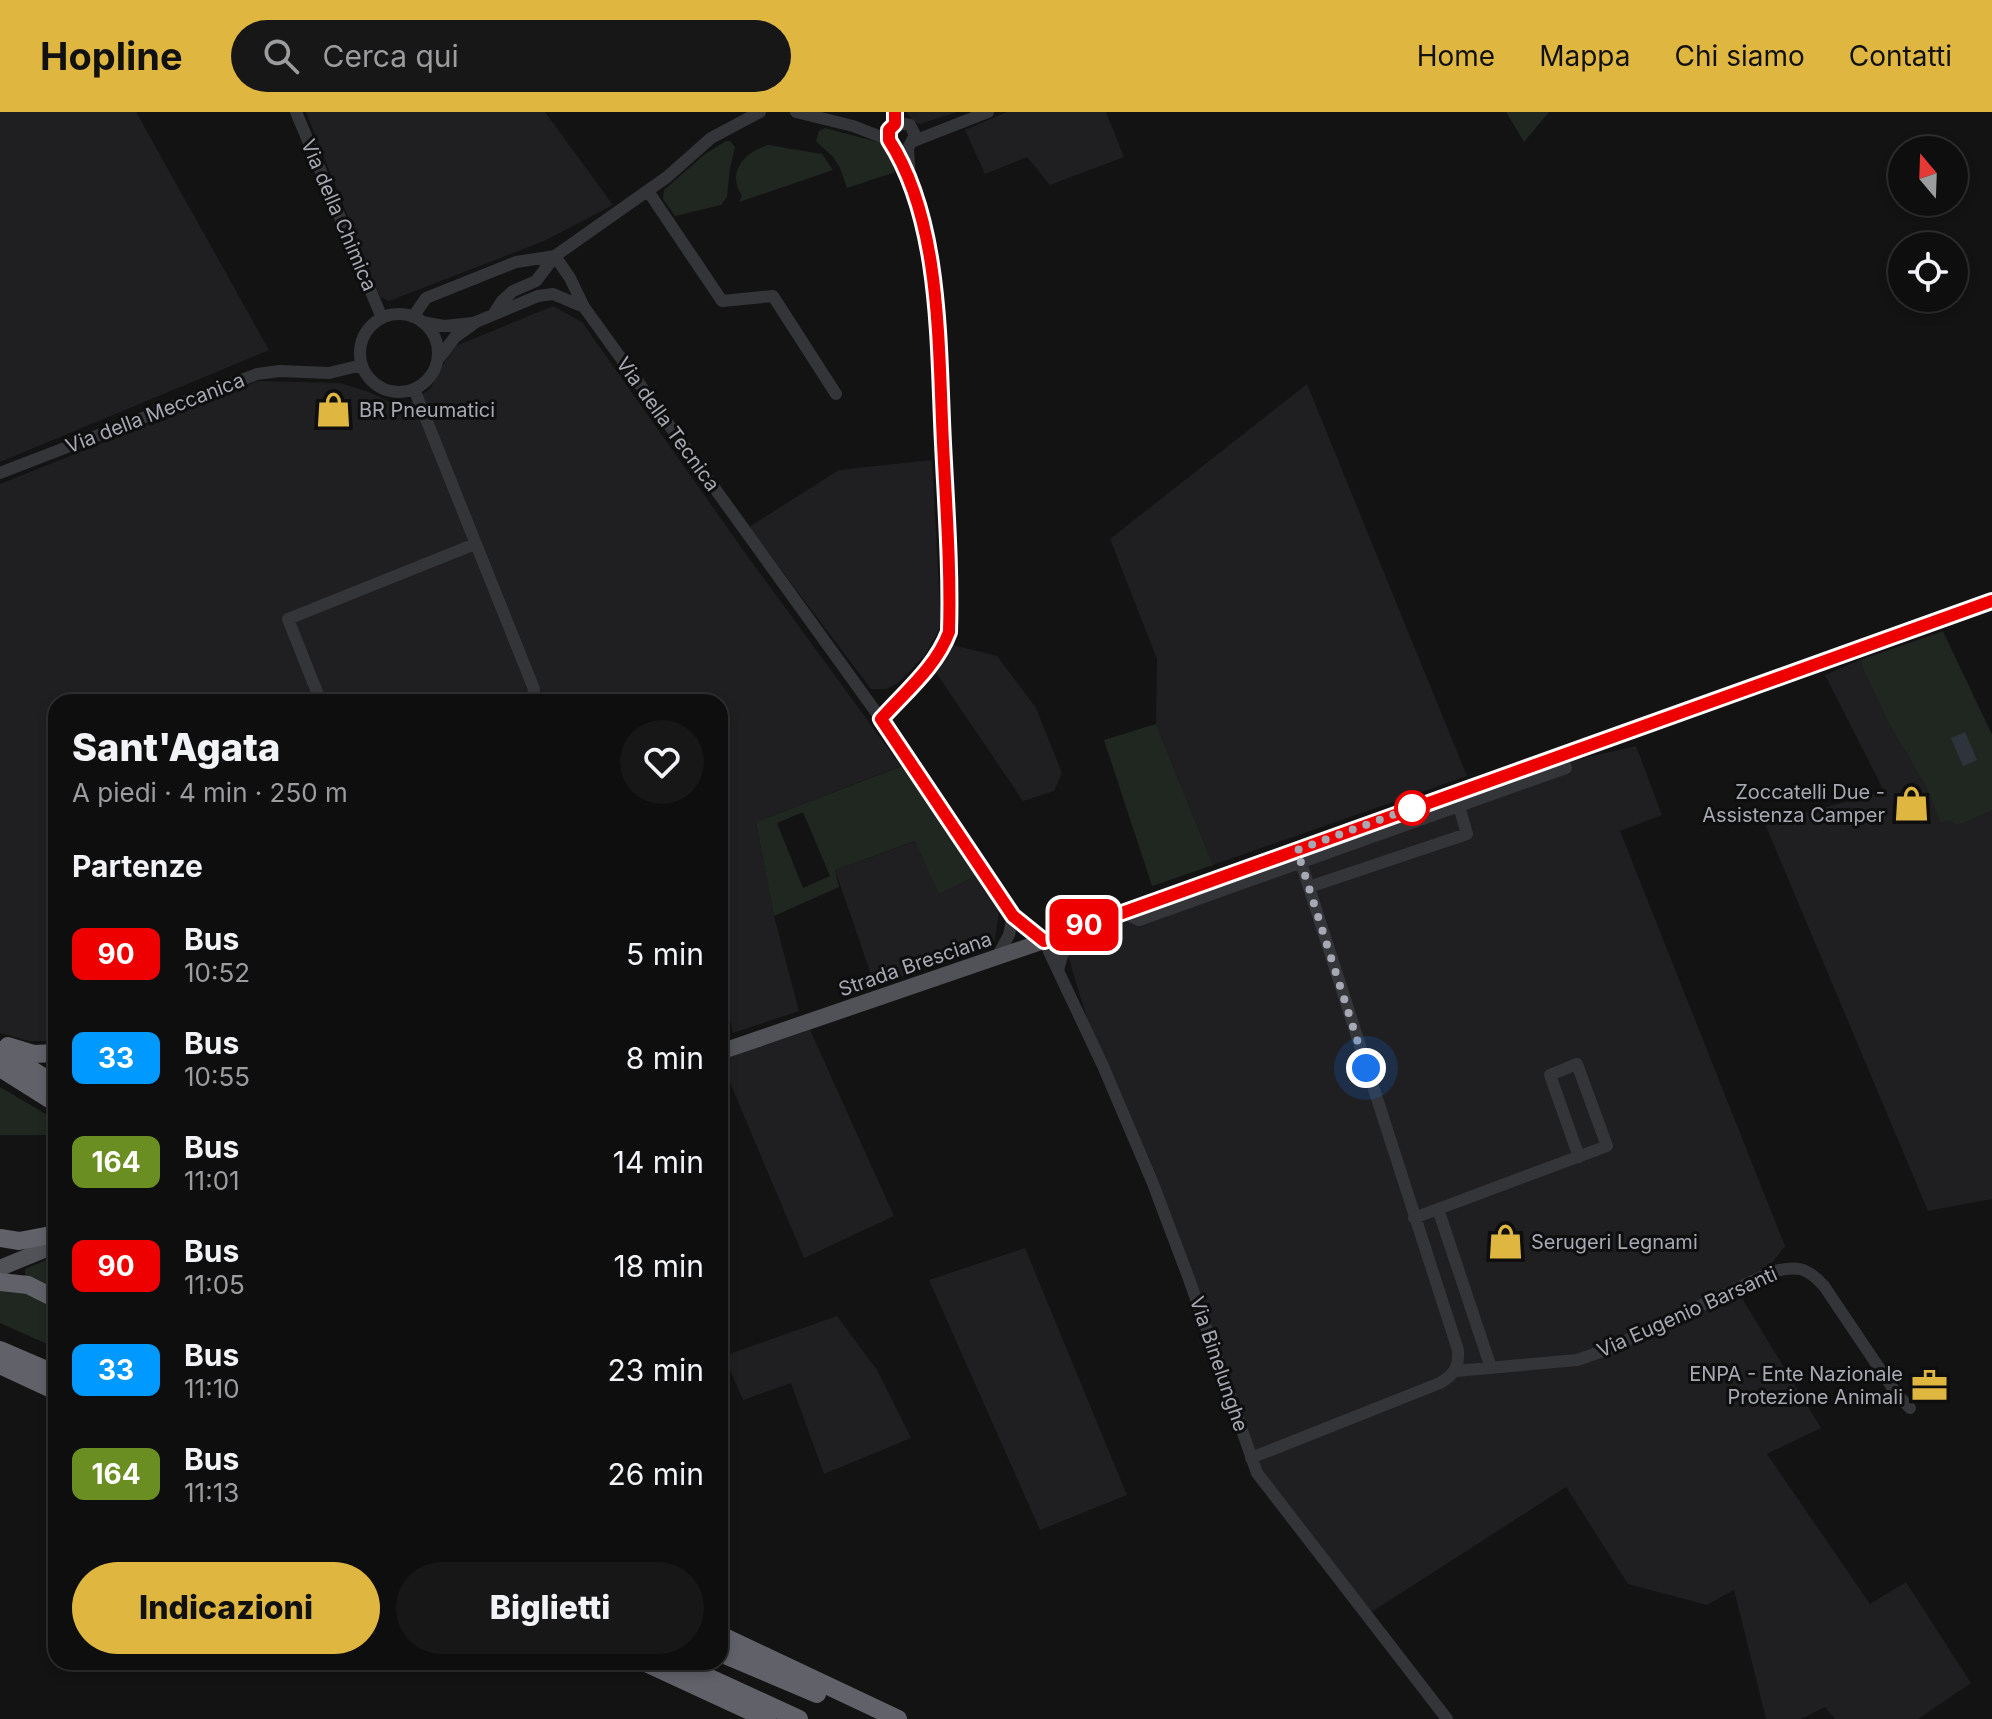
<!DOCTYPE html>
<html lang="it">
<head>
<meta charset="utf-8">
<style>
  :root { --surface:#0e0e0f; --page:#171718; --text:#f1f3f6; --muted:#9b9c9e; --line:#2e2e2f; --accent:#dfb740 }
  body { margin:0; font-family:Inter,sans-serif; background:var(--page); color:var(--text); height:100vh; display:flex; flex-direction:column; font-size:30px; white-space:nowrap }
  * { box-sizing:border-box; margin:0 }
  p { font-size:26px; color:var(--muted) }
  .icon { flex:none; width:44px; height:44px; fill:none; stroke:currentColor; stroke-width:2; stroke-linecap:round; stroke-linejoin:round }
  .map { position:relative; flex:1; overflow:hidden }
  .side { position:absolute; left:48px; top:582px; width:680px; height:976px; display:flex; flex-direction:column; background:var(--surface); border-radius:24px; box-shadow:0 4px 12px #0003,0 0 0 2px var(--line) }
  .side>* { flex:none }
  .badge { padding:0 16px; border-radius:12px; font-size:28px; line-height:52px }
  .needle { width:52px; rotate:341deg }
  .buttons { position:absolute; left:1888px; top:24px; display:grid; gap:16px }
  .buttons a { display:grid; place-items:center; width:80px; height:80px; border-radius:50%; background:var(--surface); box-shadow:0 4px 12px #0003,0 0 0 2px var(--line); font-size:40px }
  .you { position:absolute; width:40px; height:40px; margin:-20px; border:6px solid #fff; border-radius:50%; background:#1a73e8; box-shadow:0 0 0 12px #1a73e833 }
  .map>.badge { position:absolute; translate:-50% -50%; box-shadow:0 0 0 4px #fff }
  h2 { padding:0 24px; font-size:30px; line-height:72px }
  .round { display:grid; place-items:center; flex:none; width:84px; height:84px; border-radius:42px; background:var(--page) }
  .headline { display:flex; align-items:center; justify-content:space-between; height:136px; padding:0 24px }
  h1 { font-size:38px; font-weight:800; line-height:60px }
  .action { display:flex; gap:16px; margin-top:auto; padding:16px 24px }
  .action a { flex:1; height:92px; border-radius:48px; background:var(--accent); color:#111; font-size:32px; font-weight:800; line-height:92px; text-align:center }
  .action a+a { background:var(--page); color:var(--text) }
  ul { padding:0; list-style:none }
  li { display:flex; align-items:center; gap:24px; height:104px; padding:0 24px }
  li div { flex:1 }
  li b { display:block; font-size:30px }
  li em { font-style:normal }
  li .badge { min-width:88px; font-weight:700; text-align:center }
  header { display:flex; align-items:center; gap:48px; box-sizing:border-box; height:112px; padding:0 40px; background:var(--accent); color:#111 }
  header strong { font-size:38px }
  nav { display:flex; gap:44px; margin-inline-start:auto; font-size:28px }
  .search { width:560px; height:72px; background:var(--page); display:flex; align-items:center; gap:20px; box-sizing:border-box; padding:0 28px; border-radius:44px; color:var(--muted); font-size:30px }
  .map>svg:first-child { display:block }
</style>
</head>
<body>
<header>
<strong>Hopline</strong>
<div class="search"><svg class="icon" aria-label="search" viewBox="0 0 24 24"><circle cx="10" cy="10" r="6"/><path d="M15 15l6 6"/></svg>Cerca qui</div>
<nav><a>Home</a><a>Mappa</a><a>Chi siamo</a><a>Contatti</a></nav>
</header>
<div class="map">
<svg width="1992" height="1607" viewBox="0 0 1992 1607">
  <rect width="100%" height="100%" fill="#131314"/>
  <path fill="#1f1f21" d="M0 0H136L269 238 0 350Z
    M306 0H545L613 93 544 129 389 189 380 185Z
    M906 0H957L920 12 914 10Z
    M1007 0H1106L1124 45 1050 73 1027 45 985 62 965 18Z
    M553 194 582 210 743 438 901 654 756 710 774 804 799 899 733 921 720 869V590H56V926L49 929H29L0 921V372L257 269 340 271 369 280 402 296 430 277 453 235Z
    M1307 272 1467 664 1213 753 1156 612 1157 547 1110 427Z
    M932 348 941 514 925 543 898 571 886 577H871L749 415 839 358Z
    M1943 519 1992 622V1087L1928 1099 1765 712 1884 679 1825 563 1862 547Z
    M953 533 997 544 1036 596 1062 661 1054 679 1023 689 935 559Z
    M1636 634 1662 703 1620 719 1785 1134 1743 1188 1821 1316 1767 1342 1870 1492 1906 1470 1971 1571 1918 1607H1835L1825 1595 1801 1607H1766L1734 1478 1707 1493 1628 1472 1566 1375 1370 1501 1257 1352 1247 1330 1155 1060 1090 916 1068 844 1072 833 1082 824 1566 650Z
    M916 729 939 782 978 763 1000 794 994 832 875 874 835 758Z
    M810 918 894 1104 804 1146 720 947Z
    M1025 1136 1127 1383 1040 1418 929 1168Z
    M837 1204 877 1258 911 1326 824 1362 791 1271 743 1288 724 1244Z"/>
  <path fill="#202721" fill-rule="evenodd" d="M1506 0H1549L1524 30Z
    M825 16 881 31 891 39 898 59 847 76 840 56 833 45 816 29 819 19Z
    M726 29H730L735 35 730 56 727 85 721 93 675 104 663 87 664 78 704 43Z
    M768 33 822 42 833 58 739 90 742 84C726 60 745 40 768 33Z
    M1943 520 1992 624V698L1958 713 1948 708 1941 711 1926 674 1890 613 1862 554V548Z
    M1156 612 1213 753 1152 774 1104 628Z
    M902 654 978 763 939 782 915 729 835 758 839 775 774 804 756 710ZM803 700 830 764 803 776 777 711Z
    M0 975 56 1008V1023H0Z
    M56 1144V1180L25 1166V1157Z
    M6 1174 56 1191V1236L0 1211V1175Z"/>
  <path fill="#2e343c" d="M1965 620 1977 648 1963 654 1951 626Z"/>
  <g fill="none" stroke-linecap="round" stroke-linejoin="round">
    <path stroke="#343539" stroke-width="12" d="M296 0 382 206
      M796 0 853 14 889 28
      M914 29 988 0
      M648 79 722 189 773 184 836 282
      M555 144 570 166 584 195 881 607 1013 804 1044 829 1103 954 1152 1069 1189 1167 1257 1361 1447 1607
      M360 241a39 39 0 1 1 78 0a39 39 0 1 1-78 0Z
      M493 203 502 189 513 179 536 169 555 144 667 65 711 26 760 0
      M413 205 426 186 516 150 555 144
      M422 210 444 214 473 211
      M439 246 455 225 476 210 538 184 553 182 584 195
      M414 277 534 577 532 590
      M0 361 257 262 280 259 329 261 362 253
      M321 590 288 507 475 432
      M881 607C906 580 936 555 949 520L937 201 929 142 910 70 908 36 915 23 910 13 899 11 891 15 889 28 896 36 910 70
      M1309 775 1467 722 1459 694
      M1122 800 1139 808 1566 656 1561 643
      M997 845 1009 823 1013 804
      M1058 858 1065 834 1080 816
      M1438 1097 1491 1256
      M1414 1106 1607 1034 1577 952 1550 963 1579 1045
      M1456 1259 1577 1248 1606 1238 1772 1160C1796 1153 1807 1155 1824 1174L1896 1281 1910 1296
      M1251 1346 1440 1271C1455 1262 1459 1255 1458 1238L1297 738"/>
    <path stroke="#515258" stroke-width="16" d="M720 940 1044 829 1992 489
      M0 1156 56 1133"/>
    <path stroke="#616269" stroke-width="18" d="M8 934 34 942 56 941
      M0 938 56 973
      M0 956 56 991
      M0 1126 19 1129 56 1122
      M0 1170 28 1173 56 1187
      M0 1238 56 1262
      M0 1253 56 1279
      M720 1523 898 1607
      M720 1541 817 1582
      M644 1550 767 1607
      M675 1550 799 1607"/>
  </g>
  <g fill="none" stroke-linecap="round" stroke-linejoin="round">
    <defs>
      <path id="line" d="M895 0V12L889 18V28C942 110 938 235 943 331 946 393 951 457 949 520 936 555 905 580 881 607L1013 804 1044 829 1992 489"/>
    </defs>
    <use href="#line" stroke="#fff" stroke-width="18"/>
    <use href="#line" stroke="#e00" stroke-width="12"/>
    <path stroke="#a6a9b3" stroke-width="8" stroke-dasharray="0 14.4" d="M1366 956 1297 738 1420 693 1412 696"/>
  </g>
  <defs>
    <symbol id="shop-bare" viewBox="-9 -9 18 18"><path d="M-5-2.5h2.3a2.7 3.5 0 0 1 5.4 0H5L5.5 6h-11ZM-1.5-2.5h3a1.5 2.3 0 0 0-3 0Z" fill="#dfb740" stroke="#0e0e0f" stroke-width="2.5" paint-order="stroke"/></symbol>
    <symbol id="office-bare" viewBox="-9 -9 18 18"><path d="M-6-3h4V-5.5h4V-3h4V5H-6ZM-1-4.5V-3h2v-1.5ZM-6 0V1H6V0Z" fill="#dfb740" stroke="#0e0e0f" stroke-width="2.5" paint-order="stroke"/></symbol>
  </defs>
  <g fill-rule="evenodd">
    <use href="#shop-bare" x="308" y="272" width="51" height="51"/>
    <use href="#shop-bare" x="1886" y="666" width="51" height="51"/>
    <use href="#shop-bare" x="1480" y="1104" width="51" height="51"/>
    <use href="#office-bare" x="1904" y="1248" width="51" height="51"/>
  </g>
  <circle fill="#fff" stroke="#e00" stroke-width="4" cx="1412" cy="696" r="16"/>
  <g text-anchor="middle" stroke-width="6" stroke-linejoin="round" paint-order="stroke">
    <g font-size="20" fill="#a6a9b3" stroke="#0e0e0f">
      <text transform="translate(339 103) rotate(67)" y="7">Via della Chimica</text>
      <text transform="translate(155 301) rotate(-21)" y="7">Via della Meccanica</text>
      <text transform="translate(668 312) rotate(54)" y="7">Via della Tecnica</text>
      <text transform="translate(915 852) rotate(-19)" y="7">Strada Bresciana</text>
      <text transform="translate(1687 1200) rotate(-24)" y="7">Via Eugenio Barsanti</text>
      <text transform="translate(1219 1252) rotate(71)" y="7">Via Binelunghe</text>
    </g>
    <g font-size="20" fill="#a6a9b3" stroke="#0e0e0f" text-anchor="start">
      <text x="359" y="305">BR Pneumatici</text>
      <text x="1885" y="687" text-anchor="end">Zoccatelli Due -<tspan x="1885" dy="23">Assistenza Camper</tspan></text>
      <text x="1531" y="1137">Serugeri Legnami</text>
      <text x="1903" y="1269" text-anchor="end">ENPA - Ente Nazionale<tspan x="1903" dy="23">Protezione Animali</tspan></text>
    </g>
  </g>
</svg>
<div class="buttons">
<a><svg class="needle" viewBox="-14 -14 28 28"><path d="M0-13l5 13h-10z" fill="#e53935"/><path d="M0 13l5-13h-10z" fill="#9b9c9e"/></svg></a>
<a><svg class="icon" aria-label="locate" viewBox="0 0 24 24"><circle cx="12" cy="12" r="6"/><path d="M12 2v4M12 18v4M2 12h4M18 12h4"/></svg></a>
</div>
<div class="you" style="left:1366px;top:956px"></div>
<b class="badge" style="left:1084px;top:813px;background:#e00;color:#fff">90</b>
<section class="side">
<div class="headline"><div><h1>Sant'Agata</h1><p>A piedi · 4 min · 250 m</p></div><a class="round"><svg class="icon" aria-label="heart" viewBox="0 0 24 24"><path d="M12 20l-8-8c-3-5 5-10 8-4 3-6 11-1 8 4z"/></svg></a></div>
<h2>Partenze</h2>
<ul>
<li><span class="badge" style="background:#e00;color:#fff">90</span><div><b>Bus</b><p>10:52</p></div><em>5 min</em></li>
<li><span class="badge" style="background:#09f;color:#fff">33</span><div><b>Bus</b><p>10:55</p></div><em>8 min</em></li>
<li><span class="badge" style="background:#6b8e23;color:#fff">164</span><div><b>Bus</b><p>11:01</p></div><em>14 min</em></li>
<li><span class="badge" style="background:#e00;color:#fff">90</span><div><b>Bus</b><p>11:05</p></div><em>18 min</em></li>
<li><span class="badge" style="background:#09f;color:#fff">33</span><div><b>Bus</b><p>11:10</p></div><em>23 min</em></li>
<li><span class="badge" style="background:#6b8e23;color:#fff">164</span><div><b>Bus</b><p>11:13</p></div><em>26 min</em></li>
</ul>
<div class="action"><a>Indicazioni</a><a>Biglietti</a></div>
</section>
</div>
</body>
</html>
